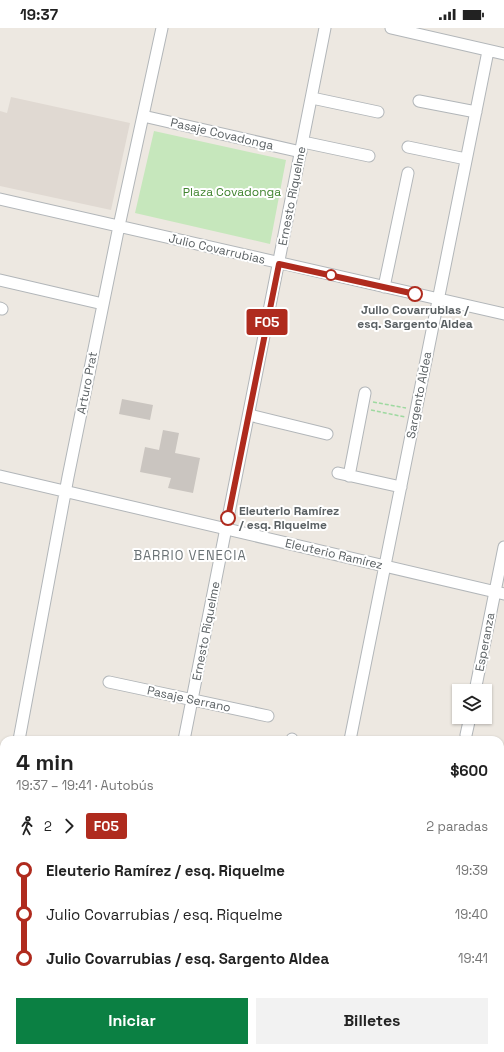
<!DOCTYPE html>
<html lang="es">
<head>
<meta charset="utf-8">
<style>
  :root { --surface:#fff; --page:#f2f2f2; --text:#222; --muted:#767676; --accent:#0b8043 }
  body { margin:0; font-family:"Space Grotesk",sans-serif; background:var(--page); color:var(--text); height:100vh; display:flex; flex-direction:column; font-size:15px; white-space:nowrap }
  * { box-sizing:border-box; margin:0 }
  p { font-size:13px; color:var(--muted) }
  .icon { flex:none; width:22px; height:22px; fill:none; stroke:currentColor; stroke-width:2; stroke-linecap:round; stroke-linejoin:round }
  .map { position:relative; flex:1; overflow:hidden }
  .side { position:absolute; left:0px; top:708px; width:504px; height:316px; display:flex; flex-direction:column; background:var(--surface); border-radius:12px 12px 0 0; box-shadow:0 1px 3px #0004 }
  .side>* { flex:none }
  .badge { padding:0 8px; border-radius:3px; font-size:14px; line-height:26px }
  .fabs { position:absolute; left:452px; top:656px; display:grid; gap:8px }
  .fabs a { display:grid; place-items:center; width:40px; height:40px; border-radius:0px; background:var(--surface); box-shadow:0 1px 3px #0004; font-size:20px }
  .map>.badge { position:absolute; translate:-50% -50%; box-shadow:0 0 0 2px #fff }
  .legs { display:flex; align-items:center; gap:6px; height:44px; padding:0 16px; font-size:13px }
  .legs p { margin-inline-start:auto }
  .headline { display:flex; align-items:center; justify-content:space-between; height:68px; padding:0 16px }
  h1 { font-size:22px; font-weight:700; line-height:30px }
  .cta { display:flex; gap:8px; margin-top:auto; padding:8px 16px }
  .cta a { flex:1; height:46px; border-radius:0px; background:var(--accent); color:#fff; font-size:16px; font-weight:700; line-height:46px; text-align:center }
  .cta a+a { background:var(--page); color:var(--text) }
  ul { padding:0 16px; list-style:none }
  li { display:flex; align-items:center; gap:14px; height:44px; font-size:15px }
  li i { display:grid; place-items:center; width:6px; height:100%; margin:0 5px; background:currentColor }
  li i::after { content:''; width:10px; height:10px; margin:-5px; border:3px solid; border-radius:50%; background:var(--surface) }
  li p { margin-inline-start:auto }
  li:first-child i { background:linear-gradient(#0000 50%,currentColor 0) }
  li:last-child i { background:linear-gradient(currentColor 50%,#0000 0) }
  .status { display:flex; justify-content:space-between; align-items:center; height:28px; padding:0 20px; background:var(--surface); direction:ltr }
  .status svg { height:11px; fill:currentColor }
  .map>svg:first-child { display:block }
</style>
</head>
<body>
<div class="status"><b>19:37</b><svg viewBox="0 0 49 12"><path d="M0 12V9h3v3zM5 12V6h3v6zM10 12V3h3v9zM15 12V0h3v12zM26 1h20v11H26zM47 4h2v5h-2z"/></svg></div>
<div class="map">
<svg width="504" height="1024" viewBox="0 0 504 1024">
  <rect width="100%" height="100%" fill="#ede8e1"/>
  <path fill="#e0d9d2" d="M11 69 130 95 111 182 0 158V83L7 85Z"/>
  <path fill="#c6e7bc" d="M154 103 286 132 270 216 135 185Z
    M5 1020H50L49 1024H7L5 1023Z"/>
  <path fill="#cac5c0" d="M122 371 153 377 150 392 119 386Z
    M163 402 179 405 175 425 200 430 193 465 168 460 171 450 140 444 145 419 159 422Z"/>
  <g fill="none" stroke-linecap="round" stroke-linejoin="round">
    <defs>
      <path id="minor" d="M391 0 504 26
        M312 70 378 84
        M419 73 476 84
        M143 88 301 124
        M303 114 369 128
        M408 119 466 131
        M0 171 504 286
        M0 252 103 276
        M384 259 408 145
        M0 280 2 281
        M249 387 327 406
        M338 445 401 459
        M0 448 504 566
        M349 448 365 365
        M109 654 268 688
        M475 663 504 519
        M466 707 470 689
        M19 712 68 449 119 198 162 0
        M184 712 325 0
        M292 712V711
        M350 712 488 23
        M0 732H4
        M500 789 504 770
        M0 807 4 787
        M500 845 504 846
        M72 1024 73 1020
        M122 1024 123 1020
        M287 1024 288 1020
        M451 1024V1020"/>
    </defs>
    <use href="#minor" stroke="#b2b6b9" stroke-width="13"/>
    <path stroke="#9ed9a0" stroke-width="1.5" stroke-dasharray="4 2" stroke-linecap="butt" d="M373 374 406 380
      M371 382 405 389
      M0 1024H2"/>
    <use href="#minor" stroke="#fff" stroke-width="11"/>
  </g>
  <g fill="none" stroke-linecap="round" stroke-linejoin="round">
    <defs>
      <path id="line-1" d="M228 490 279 236 415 266"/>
    </defs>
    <use href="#line-1" stroke="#fff" stroke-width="9"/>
    <use href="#line-1" stroke="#af2b1e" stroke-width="6"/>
  </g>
  <g fill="#fff" stroke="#af2b1e" stroke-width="2">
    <circle cx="331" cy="247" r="5"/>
    <circle cx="415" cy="266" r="7"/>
    <circle cx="228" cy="490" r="7"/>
  </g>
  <g text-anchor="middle" stroke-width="4" stroke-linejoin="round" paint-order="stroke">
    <g font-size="12" fill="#5a6063" stroke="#fff">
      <text transform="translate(222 106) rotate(13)" y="4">Pasaje Covadonga</text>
      <text transform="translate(292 168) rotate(-79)" y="4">Ernesto Riquelme</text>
      <text transform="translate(217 221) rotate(13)" y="4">Julio Covarrubias</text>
      <text transform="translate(87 355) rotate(-79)" y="4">Arturo Prat</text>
      <text transform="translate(419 367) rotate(-79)" y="4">Sargento Aldea</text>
      <text transform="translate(334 526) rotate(13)" y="4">Eleuterio Ramírez</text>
      <text transform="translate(206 603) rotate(-79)" y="4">Ernesto Riquelme</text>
      <text transform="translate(485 614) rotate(-79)" y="4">Esperanza</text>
      <text transform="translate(189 671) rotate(12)" y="4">Pasaje Serrano</text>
    </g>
    <g font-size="12" fill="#40842f" stroke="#fff">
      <text x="232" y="168">Plaza Covadonga</text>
    </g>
    <g font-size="12" font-weight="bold" fill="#5a6063" stroke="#fff">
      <text x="415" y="286">Julio Covarrubias /<tspan x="415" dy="14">esq. Sargento Aldea</tspan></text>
      <text x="239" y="487" text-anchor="start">Eleuterio Ramírez<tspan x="239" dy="14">/ esq. Riquelme</tspan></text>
    </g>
    <g font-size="13" letter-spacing="1" fill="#6a7275" stroke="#fff">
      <text x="190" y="532">BARRIO VENECIA</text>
    </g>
  </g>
</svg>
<div class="fabs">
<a><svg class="icon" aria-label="layers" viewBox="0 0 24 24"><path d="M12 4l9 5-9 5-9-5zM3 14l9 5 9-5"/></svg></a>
</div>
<b class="badge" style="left:267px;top:294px;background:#af2b1e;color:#fff">F05</b>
<section class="side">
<div class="headline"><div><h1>4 min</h1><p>19:37 – 19:41 · Autobús</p></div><b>$600</b></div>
<div class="legs"><svg class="icon" aria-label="walk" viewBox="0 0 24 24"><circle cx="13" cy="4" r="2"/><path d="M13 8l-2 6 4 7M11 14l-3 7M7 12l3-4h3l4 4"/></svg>2<svg class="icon" aria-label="forward" viewBox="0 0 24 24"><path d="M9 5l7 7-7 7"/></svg><b class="badge" style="background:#af2b1e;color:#fff">F05</b><p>2 paradas</p></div>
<ul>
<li><i style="color:#af2b1e"></i><b>Eleuterio Ramírez / esq. Riquelme</b><p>19:39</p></li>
<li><i style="color:#af2b1e"></i><span>Julio Covarrubias / esq. Riquelme</span><p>19:40</p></li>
<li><i style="color:#af2b1e"></i><b>Julio Covarrubias / esq. Sargento Aldea</b><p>19:41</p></li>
</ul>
<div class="cta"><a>Iniciar</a><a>Billetes</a></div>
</section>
</div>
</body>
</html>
